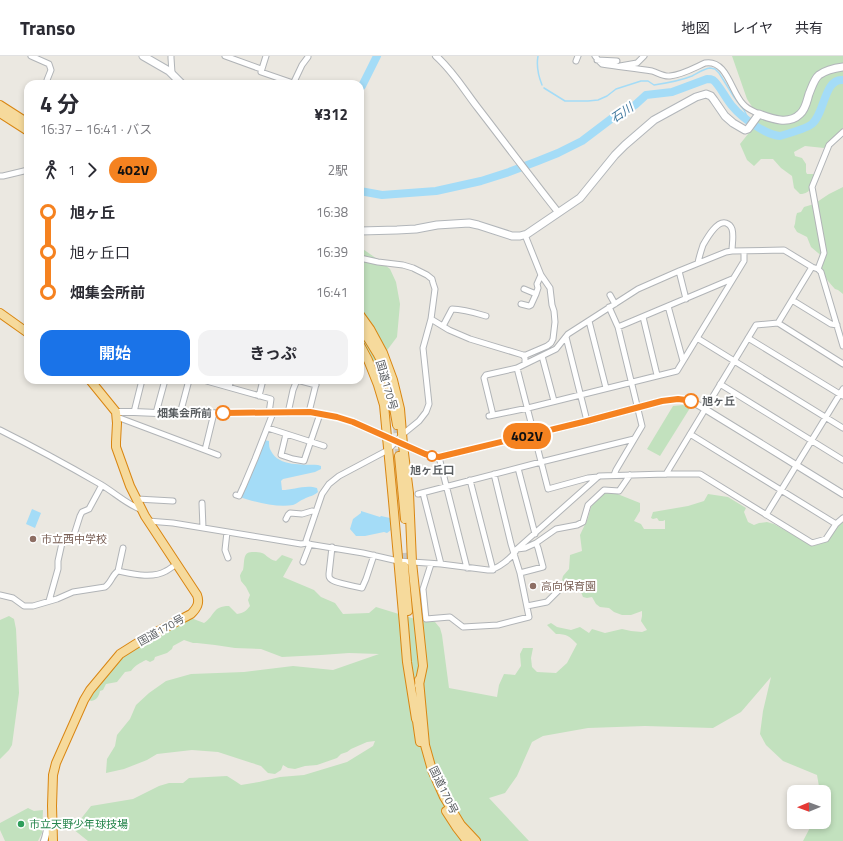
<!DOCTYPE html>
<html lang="ja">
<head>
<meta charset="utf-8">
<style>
  :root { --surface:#fff; --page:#f2f2f3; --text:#2b2b33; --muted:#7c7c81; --line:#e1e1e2; --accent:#1a73e8 }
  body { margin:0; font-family:"Titillium Web","Noto Sans JP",sans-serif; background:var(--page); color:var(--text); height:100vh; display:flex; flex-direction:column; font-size:15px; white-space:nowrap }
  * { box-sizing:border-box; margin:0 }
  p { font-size:13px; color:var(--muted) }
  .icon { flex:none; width:22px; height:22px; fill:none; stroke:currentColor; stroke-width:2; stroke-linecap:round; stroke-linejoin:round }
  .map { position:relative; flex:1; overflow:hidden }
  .panel { position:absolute; left:24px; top:24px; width:340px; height:304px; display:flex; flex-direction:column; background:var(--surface); border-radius:12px; box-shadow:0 2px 6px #0003 }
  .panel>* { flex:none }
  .badge { padding:0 8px; border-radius:13px; font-size:14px; line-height:26px }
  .needle { width:26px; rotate:269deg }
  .fabs { position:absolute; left:787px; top:729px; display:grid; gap:8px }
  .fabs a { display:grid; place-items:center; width:44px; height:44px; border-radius:8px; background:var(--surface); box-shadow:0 2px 6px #0003; font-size:20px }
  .map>.badge { position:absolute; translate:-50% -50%; box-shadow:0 0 0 2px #fff }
  .legs { display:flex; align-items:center; gap:6px; height:44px; padding:0 16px; font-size:13px }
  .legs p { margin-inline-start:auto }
  .head { display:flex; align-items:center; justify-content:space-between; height:68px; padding:0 16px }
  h1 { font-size:22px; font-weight:700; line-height:30px }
  .action { display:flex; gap:8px; margin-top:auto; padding:8px 16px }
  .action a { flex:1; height:46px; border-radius:12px; background:var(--accent); color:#fff; font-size:16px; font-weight:700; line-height:46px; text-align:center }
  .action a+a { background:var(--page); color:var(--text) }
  ul { padding:0 16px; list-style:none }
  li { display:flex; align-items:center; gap:14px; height:40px; font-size:15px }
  li i { display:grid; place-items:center; width:6px; height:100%; margin:0 5px; background:currentColor }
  li i::after { content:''; width:10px; height:10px; margin:-5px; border:3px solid; border-radius:50%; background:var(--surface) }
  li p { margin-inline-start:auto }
  li:first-child i { background:linear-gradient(#0000 50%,currentColor 0) }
  li:last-child i { background:linear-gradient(currentColor 50%,#0000 0) }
  header { display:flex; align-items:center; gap:24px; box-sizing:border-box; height:56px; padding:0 20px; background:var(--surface); border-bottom:1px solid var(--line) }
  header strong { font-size:19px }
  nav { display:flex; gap:22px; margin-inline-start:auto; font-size:14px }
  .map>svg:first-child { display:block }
</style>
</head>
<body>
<header>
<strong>Transo</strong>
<nav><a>地図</a><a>レイヤ</a><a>共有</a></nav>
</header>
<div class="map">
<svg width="843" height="785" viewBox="0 0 843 785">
  <rect width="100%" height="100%" fill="#ebe8e1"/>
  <path fill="#c2e1be" d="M732 0H843V72L824 92 805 90 794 96 795 100 802 102 806 108V116L807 118H815C812 128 812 138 800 138L794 132 792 120 781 112 773 103H761L754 110 747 104 740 88 760 63 747 43Z
    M843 131V238L838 234 835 233C828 225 825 222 820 212L824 202 811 191 807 181 797 176 794 171C796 166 795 162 797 157L801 156 804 151 814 148 829 138Z
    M360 191 380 205 390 213 396 226 400 248 397 281 382 301 373 306 360 301Z
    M683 349 690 352 660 400 647 393 673 350Z
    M604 436 615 437 640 447V455L634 465 641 468 644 473H665V464L663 465H659L657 462 653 463 651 462 653 456 688 450 704 445 708 438 728 441 746 452 744 456 748 466 754 469 759 467 767 466 774 468 813 490 828 485 838 470 843 466V785H803L813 766H824V736H820L817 719 783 705 766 689 760 678 763 655 771 621 741 656 713 672 645 670 588 672 543 680 532 686 517 720 505 737 489 742 529 785H88L73 773 91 750 133 743 159 730 169 727H183L189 722 227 720 235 725 241 729 259 726 280 721 304 719 347 706 373 690 375 685 367 686 351 693 347 696 341 698 337 702 317 709 305 710 295 713 288 712 283 709 281 714 275 718 268 717 261 710 218 696 192 694 157 698 147 704 124 713 106 717 107 703 115 690 117 679 130 663 136 649 149 637 166 625 191 618 244 616 293 610 333 614 379 598 349 597 321 599 282 601 261 593 235 592 215 589 197 587H193L184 584 173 590 172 593 167 597 155 601 154 604 150 606 146 604C140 607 135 609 131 615L125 616 117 626 106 628 103 634 100 635C99 640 97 644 91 645L88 643 120 601 142 586 191 562 204 567C215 560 212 550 229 550L237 558C244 557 246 555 250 550L248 544 250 539 246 531 241 525 240 520C240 519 242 515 243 514 245 507 242 496 252 496 255 496 259 496 262 497 267 499 268 503 276 505L282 499 293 503 283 521 314 534 321 541 335 547 343 558 369 557 376 551 425 566H435L440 572 442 579 449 632 497 641 499 629 504 618 515 619 521 610 520 598 523 592H533L531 602 532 611 537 616 556 617 567 607 577 588C569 580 567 578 556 578L547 569 551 567 557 571 571 574 580 571 589 577 592 573 605 577 622 573 631 575 642 576 647 574 641 565 642 560V555L631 559H622L614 556 609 552 600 551 596 548 592 541 587 542 583 541 581 536 582 530 566 527 562 524 563 520 569 513 570 499 582 495 580 479 588 462 591 451 596 444Z
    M9 560 14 563 16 573 19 637 12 689 9 694 0 703V564Z
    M28 752 34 755 43 754 42 777 38 785H5L0 774V767Z"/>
  <path fill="#a4dcf7" d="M264 384 269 385C269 389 269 392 271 395 279 411 303 408 318 409L321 410V413L315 416 283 423 281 425 282 434C293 434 306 428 317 432L318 436C314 440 309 440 304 443 300 444 297 448 293 449 278 452 254 446 240 441L256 407Z
    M32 453 41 457 35 472 26 468Z
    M361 455 380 461 381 460 390 462 391 474 387 477 384 476 365 480H356L350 473 353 463 361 457Z"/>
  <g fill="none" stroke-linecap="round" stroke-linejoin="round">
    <path stroke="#a4dcf7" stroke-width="1.5" d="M538 0C536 11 538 19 542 29
      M544 32 565 45H588L598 44 607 40 616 33 641 25H648L654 29C667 27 680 25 692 20 698 17 703 13 710 12L715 13 719 17 734 41 744 54 749 64"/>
    <path stroke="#a4dcf7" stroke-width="8" d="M360 32 362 30 377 0
      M360 135 382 139 436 135 481 125 509 116 538 105 558 97 582 85 615 60 635 49 646 39 672 36 707 23C709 23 711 23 713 24 719 28 727 45 733 51 742 62 766 79 780 80 787 78 807 72 812 68 825 57 824 22 843 24"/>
    <path stroke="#c6c5c1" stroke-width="8" stroke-dasharray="8 4" stroke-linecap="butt" d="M397 369 399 400
      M403 497 404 510"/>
    <defs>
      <path id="minor" d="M31 0 49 8 51 14 47 24V28
        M171 0V2L172 17
        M225 0 261 13
        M266 0 261 16 293 27
        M595 0 599 5 602 8C619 11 636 12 652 15 658 17 664 21 670 20 682 19 694 12 705 7 727 3 731 36 743 48 747 53 753 55 759 58
        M597 4 617 5
        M576 5 578 0
        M620 10 637 7 644 0
        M293 28 302 9 308 1V0
        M0 120H3L28 114
        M360 202 378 206 403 209 413 212 427 219 432 223 433 227 435 233 431 263 423 292 429 348 426 356 419 365 403 378 388 394 339 420 329 428 322 438 306 485 308 488 363 497 398 505 441 508 488 514C497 514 513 501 517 493L599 420 666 418H700L812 487 826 483 836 468 843 462
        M698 207C699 201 701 195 703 189 707 182 717 164 726 167 729 168 731 170 732 173 734 180 732 188 732 195
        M818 213 824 197 812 131 829 89 843 76
        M679 215 686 243
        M524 233 536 238
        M610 239 615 248
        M792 244 831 268 837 269
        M521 248 529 250 531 249 536 238 538 232 537 228 541 219
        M668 250 683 305
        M609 251 618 271 642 370 616 414 614 419
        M643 261 657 319
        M431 263 449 274 470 283 523 299 525 302V307
        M589 265 606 332
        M778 267 843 308
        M443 270 452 253C463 253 476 257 486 260
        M618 271 732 223
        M566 281 587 365
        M697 282 843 372
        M748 282 843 340
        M523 299H526L547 290 551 287 553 283 555 266 554 255 552 249 550 232 541 219 525 179
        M542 300 554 345
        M517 312 548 433 588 422 598 421
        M203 324 271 343 269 357
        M720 328 843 404
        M229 331 231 324
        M259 340 263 324
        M134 356 142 324
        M309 356 317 324
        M156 357 165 324
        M288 357 293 334 297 324 316 329
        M180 358 189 324
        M493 359 484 322 486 319 517 312 556 293 568 278 638 233 679 215 726 196 732 195 784 194 812 211 818 213 821 216 843 290
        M489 360 528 352 677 315 744 205V195
        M117 361 218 399
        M268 372 324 390
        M0 374C34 391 67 409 100 428 114 436 126 448 142 454
        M286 378 281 399 293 403 304 405 320 358
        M690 378 836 468
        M205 394 214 357
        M439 401 467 512
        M518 412 535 478
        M666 418 756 269 778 267 812 211
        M470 424 493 514
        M423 437 441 508
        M418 438 541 406 634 383
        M236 439 239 440 244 429 255 403 273 357
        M137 443 173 445
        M202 447 203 472
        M766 459 843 333
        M286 463 288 459 290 457 302 458 312 455 316 456
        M148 465 173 467 301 488 307 487
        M227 476 225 494 228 502
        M536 487 556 473 577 469 583 466 588 449 604 434 619 435 630 419
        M332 491 329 518C329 521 329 522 332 524 334 526 357 531 362 532L366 523 374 499
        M517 493 525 492 536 487 538 492 543 511 520 517
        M303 506 310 488
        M431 508 423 533 426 563 450 561 463 571 498 569 529 561 520 517 511 488 494 418
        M118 515 123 492
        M0 539 13 542 24 550H33L57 543 73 536 105 531C111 527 112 519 118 515 133 518 152 523 166 515 170 513 173 510 177 508
        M49 545 58 513V505L62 487 73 482 80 460 82 456 89 453 102 429
        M527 550 547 546 565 528 575 532"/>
      <path id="tertiary" d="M436 0C453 15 464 34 478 52 505 87 531 122 558 156
        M116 356H134L180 358 309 356 337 361 353 366 425 398 432 401H439L587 365 662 345 678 343 686 344 691 345 705 353 796 409 843 438
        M44 785C47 779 46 769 52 766"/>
      <path id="secondary" d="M143 0 169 15 182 28
        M360 175 397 174 416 173 437 169 469 167 478 169 512 180H520L527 178 580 142 615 99 625 89 654 64 696 41 706 38 711 40 714 44 725 60 733 67 745 74 748 73 759 58C772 63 789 69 800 58 806 53 807 44 809 38 812 31 814 23 819 19 826 14 835 12 843 11"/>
      <path id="trunk" d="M0 49 28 67
        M0 57 28 75
        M0 257 28 277
        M360 259 370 273 383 297 393 324 400 353 403 389 409 437 412 506 423 610 419 629
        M360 271C366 279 372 288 377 297 389 317 393 346 397 369
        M360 289 368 304 378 329 384 349 393 445 404 569 407 606 416 663
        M399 400 405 463
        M404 510 408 555
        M419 624 425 689 432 714 444 741 461 769 476 785
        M416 658 420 686
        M446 755 457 772 467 785
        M53 785 52 750 53 719 56 707 84 644 90 634 120 598 147 581 191 558C197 552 200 547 197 539L145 460 130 430 116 391V386L117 367 116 356 90 324"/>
    </defs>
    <use href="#minor" stroke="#b1b4b7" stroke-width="7"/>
    <use href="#tertiary" stroke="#b1b4b7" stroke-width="8"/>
    <use href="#secondary" stroke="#b2b6ba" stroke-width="9"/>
    <use href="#trunk" stroke="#d98612" stroke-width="10"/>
    <use href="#minor" stroke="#fff" stroke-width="5"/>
    <use href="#tertiary" stroke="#fff" stroke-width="6"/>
    <use href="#secondary" stroke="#fff" stroke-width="7"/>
    <use href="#trunk" stroke="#f6da9c" stroke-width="8"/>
  </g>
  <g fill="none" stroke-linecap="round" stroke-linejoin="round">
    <defs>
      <path id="line-1" d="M223 357 310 356 337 361 353 366 425 398 432 400 439 401 587 365 662 345 678 343 686 344 691 345"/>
    </defs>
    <use href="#line-1" stroke="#fff" stroke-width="9"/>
    <use href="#line-1" stroke="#f58220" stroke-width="6"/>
  </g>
  <g fill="#fff" stroke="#f58220" stroke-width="2">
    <circle cx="691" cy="345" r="7"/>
    <circle cx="223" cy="357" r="7"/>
    <circle cx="432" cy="400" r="5"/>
  </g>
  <g fill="#8d6e63" stroke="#fff" stroke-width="1.5">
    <circle cx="33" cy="483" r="4"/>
    <circle cx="533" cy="530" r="4"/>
  </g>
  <circle fill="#2e9e5b" stroke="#fff" stroke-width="1.5" cx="21" cy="768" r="4"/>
  <g text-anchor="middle" stroke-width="4" stroke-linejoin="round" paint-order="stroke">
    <g font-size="11" fill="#595d60" stroke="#fff">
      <text transform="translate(387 329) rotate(74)" y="4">国道170号</text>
      <text transform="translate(161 574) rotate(-29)" y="4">国道170号</text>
      <text transform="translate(444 734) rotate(64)" y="4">国道170号</text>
    </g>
    <g font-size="11" font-weight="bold" fill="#595d60" stroke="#fff" text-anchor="start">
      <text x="702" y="349">旭ヶ丘</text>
      <text x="212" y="361" text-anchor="end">畑集会所前</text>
      <text x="432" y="418" text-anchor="middle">旭ヶ丘口</text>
    </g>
    <g font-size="11" fill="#785e54" stroke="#fff" text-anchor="start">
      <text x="41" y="487">市立西中学校</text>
      <text x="541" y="534">高向保育園</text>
    </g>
    <g font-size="11" fill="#27864d" stroke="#fff" text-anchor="start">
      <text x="29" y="772">市立天野少年球技場</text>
    </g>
    <g font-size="12" font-style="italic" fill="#41799f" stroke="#fff">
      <text transform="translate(622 57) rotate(-34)" y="4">石川</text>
    </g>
  </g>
</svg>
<div class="fabs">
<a><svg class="needle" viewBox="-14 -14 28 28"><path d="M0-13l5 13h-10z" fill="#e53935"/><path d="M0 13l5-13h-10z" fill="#7c7c81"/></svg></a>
</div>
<b class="badge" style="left:527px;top:380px;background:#f58220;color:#111">402V</b>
<section class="panel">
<div class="head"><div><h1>4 分</h1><p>16:37 – 16:41 · バス</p></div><b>¥312</b></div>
<div class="legs"><svg class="icon" aria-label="walk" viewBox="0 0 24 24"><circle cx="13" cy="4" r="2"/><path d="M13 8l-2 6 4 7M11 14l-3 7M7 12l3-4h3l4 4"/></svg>1<svg class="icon" aria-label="forward" viewBox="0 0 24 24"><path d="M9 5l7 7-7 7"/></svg><b class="badge" style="background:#f58220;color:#111">402V</b><p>2駅</p></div>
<ul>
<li><i style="color:#f58220"></i><b>旭ヶ丘</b><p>16:38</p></li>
<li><i style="color:#f58220"></i><span>旭ヶ丘口</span><p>16:39</p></li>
<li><i style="color:#f58220"></i><b>畑集会所前</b><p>16:41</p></li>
</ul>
<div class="action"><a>開始</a><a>きっぷ</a></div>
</section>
</div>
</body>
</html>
